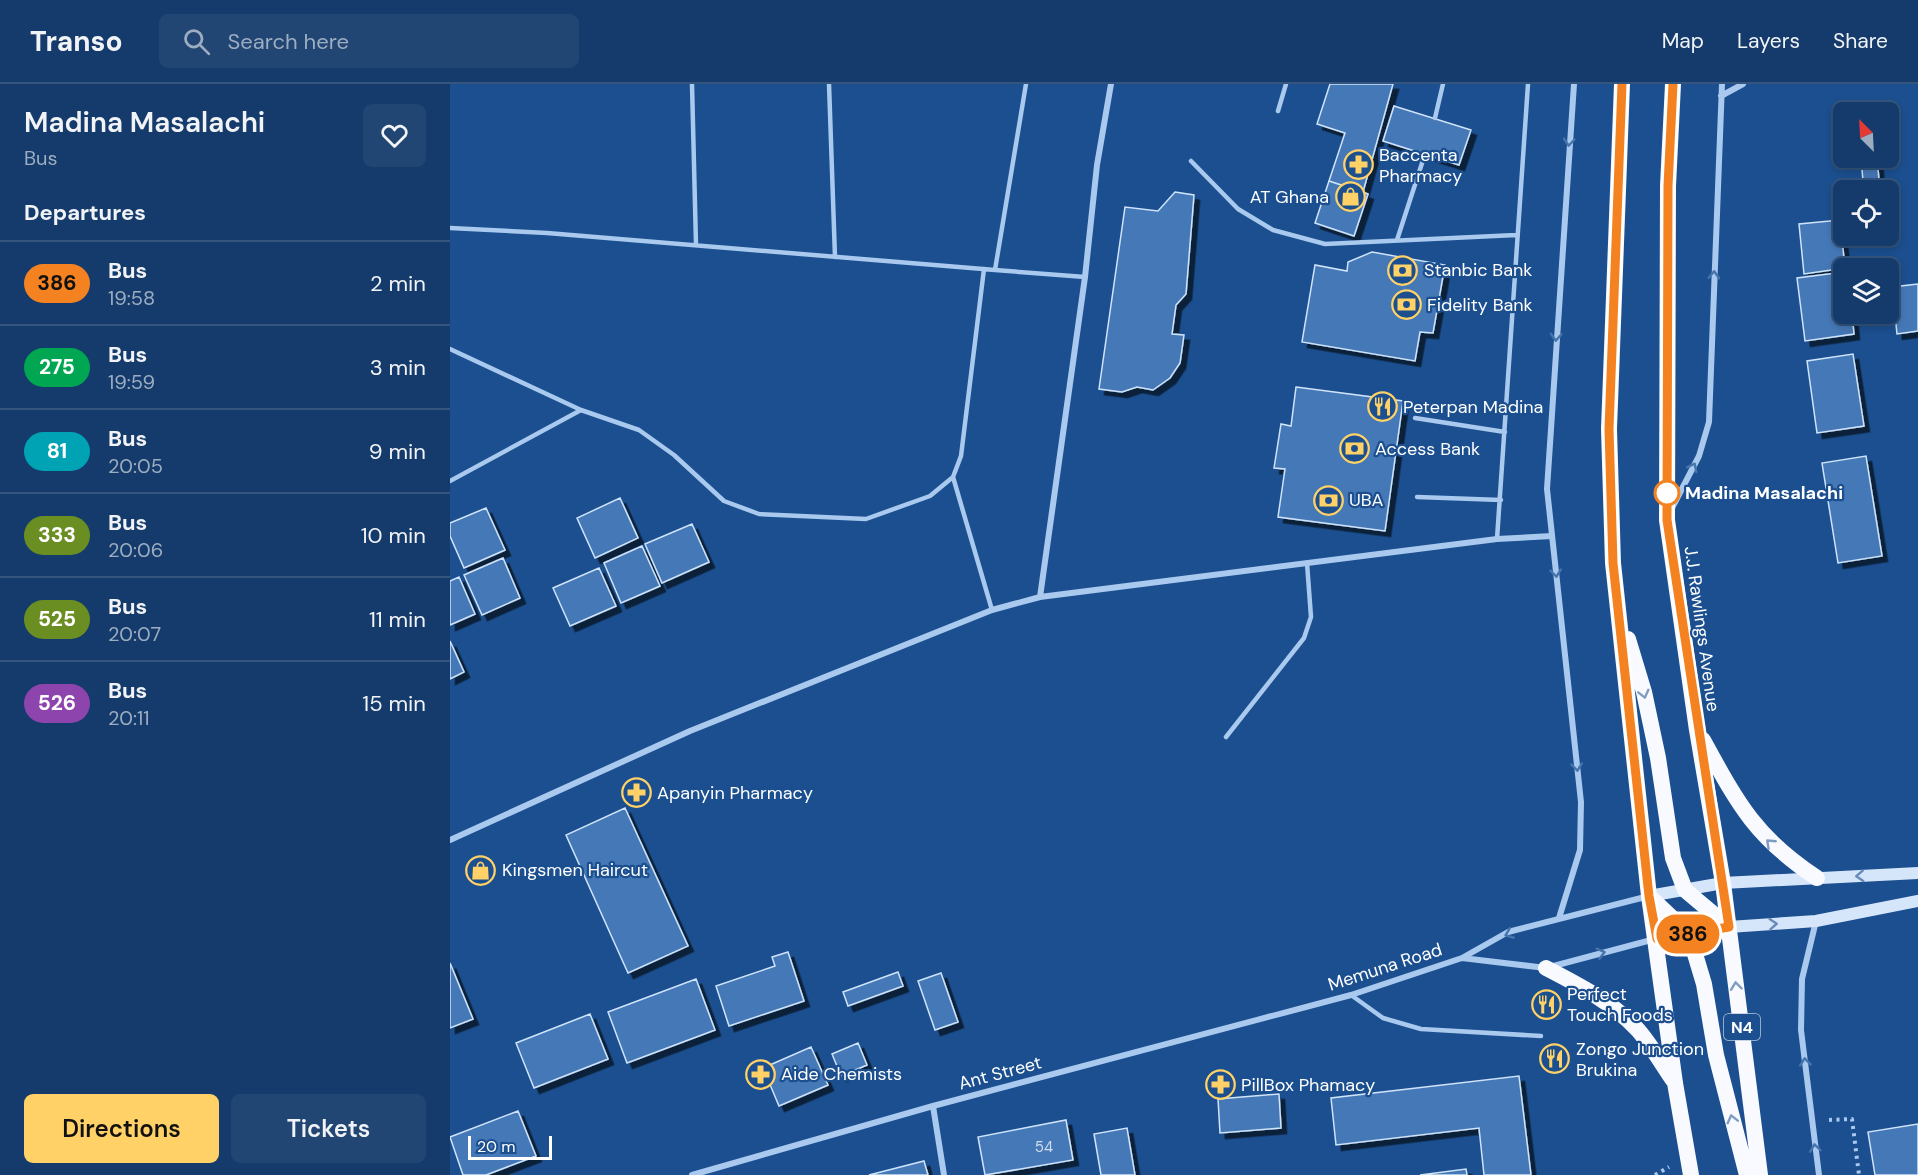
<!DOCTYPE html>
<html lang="en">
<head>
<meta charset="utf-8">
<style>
  :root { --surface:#143b6b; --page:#214673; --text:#f1f3f6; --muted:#9dadc1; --line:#33557e; --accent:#ffd166 }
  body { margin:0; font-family:"DM Sans",sans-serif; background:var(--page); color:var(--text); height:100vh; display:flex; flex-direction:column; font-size:22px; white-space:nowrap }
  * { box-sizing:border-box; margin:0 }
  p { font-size:20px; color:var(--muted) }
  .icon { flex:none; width:33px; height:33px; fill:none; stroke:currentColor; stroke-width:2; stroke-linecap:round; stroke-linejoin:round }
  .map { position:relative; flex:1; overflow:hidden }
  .panel { display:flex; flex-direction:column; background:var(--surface); width:450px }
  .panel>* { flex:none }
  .badge { padding:0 12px; border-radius:20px; font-size:21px; line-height:39px }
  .needle { width:39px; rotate:336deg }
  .fabs { position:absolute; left:1383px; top:18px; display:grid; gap:12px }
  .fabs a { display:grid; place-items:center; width:66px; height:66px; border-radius:9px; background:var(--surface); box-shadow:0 3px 9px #0003,0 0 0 2px var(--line); font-size:30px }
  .scale { position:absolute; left:18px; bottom:15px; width:84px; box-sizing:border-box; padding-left:6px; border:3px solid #fff; border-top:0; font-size:16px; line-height:21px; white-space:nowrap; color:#fff; -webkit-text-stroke:4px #1b4f8f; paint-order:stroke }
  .map>.badge { position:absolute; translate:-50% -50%; box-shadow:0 0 0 3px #fff }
  h2 { padding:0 24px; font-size:22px; line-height:54px }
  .round { display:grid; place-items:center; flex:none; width:63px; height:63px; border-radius:9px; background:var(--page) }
  .summary { display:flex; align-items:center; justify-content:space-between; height:102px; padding:0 24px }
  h1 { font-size:28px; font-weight:600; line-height:45px }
  .cta { display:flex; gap:12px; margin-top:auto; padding:12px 24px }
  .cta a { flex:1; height:69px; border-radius:9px; background:var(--accent); color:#111; font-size:24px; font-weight:600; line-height:69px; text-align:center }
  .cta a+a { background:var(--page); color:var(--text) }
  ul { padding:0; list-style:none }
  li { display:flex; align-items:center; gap:18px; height:84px; padding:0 24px; border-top:2px solid var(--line) }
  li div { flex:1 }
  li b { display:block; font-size:22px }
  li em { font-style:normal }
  li .badge { min-width:66px; font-weight:700; text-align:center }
  header { display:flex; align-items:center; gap:36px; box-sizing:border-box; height:84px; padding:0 30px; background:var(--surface); border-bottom:2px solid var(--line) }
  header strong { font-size:28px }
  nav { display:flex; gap:33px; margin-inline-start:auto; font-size:21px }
  .search { width:420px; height:54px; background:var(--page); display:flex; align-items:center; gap:15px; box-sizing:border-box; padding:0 21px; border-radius:9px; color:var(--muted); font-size:22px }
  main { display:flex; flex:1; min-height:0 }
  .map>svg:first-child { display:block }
</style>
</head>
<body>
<header>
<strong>Transo</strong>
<div class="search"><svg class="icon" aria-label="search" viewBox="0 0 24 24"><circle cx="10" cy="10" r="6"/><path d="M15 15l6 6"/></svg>Search here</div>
<nav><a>Map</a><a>Layers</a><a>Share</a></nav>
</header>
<main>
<section class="panel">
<div class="summary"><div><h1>Madina Masalachi</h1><p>Bus</p></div><a class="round"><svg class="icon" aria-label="heart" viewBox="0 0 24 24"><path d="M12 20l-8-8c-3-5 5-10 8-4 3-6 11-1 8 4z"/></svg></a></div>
<h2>Departures</h2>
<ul>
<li><span class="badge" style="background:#f58220;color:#111">386</span><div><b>Bus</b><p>19:58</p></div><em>2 min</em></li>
<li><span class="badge" style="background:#00a651;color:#fff">275</span><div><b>Bus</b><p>19:59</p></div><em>3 min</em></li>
<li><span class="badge" style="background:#00a3b4;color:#fff">81</span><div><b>Bus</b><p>20:05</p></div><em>9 min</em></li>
<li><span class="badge" style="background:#6b8e23;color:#fff">333</span><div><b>Bus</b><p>20:06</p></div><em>10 min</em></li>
<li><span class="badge" style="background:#6b8e23;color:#fff">525</span><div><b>Bus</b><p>20:07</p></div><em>11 min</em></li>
<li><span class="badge" style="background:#8e44ad;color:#fff">526</span><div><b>Bus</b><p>20:11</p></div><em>15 min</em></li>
</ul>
<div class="cta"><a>Directions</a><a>Tickets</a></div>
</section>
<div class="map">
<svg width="1468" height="1091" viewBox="0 0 1468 1091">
  <defs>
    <filter id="shadow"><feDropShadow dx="5.5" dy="5.5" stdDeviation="0" flood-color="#0009"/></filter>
  </defs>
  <rect width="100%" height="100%" fill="#1b4f8f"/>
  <path fill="#4478b7" stroke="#cfe3fa" stroke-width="1.5" filter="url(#shadow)" d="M880 0H943L913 108 879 97 895 49 867 40Z
    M944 22 1021 46 1009 81 933 57Z
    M1411 74H1427L1429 96 1413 97Z
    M879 97 918 110 904 152 865 139Z
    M725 108 744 111 736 210 726 221 722 250 734 251 730 279 720 294 703 306 687 303 672 308 649 305 675 123 708 127Z
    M1390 136 1395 184 1354 190 1349 140Z
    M922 168 995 181 983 249 970 248 965 277 852 258 865 181 897 187 898 178Z
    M1394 188V230H1402L1404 250 1355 257 1347 194Z
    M1468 200V247L1447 250 1442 203Z
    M1403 270 1414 342 1367 349 1357 277Z
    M846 303 953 317 935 447 828 433 835 385 824 384 831 340 841 342Z
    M1416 372 1432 472 1388 479 1372 379Z
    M170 414 188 454 145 474 127 434Z
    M36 424 55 466 14 484 0 452V439Z
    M242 440 259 478 212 499 195 460Z
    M192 462 210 502 171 519 154 479Z
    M53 474 70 514 32 531 14 491Z
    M149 484 166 522 120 542 103 504Z
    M9 493 25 530 0 541V497Z
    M0 557 14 588 0 595Z
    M175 724 238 862 178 889 116 751Z
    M338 868 354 917 279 942 266 902 325 882 322 873Z
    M0 879 23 935 0 944Z
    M448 888 453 902 398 922 393 908Z
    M491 889 508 938 485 946 468 897Z
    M246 895 265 946 177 979 158 928Z
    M140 930 158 975 84 1004 66 959Z
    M408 959 417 981 391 992 382 970Z
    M361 963 378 1001 329 1022 313 984Z
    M1069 992 1081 1091H1034L1029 1044 886 1061 881 1014Z
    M829 1010 831 1044 770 1049 768 1015Z
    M68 1027 86 1072 36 1091H13L0 1053Z
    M616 1036 623 1076 535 1091 528 1053Z
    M1468 1040V1091H1425L1418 1048Z
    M677 1044 685 1091H651L644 1050Z
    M474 1077 478 1091H419Z
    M1016 1085 1017 1091H970Z"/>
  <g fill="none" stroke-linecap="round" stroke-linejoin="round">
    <path stroke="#a9c9ee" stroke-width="4" stroke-dasharray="3 4.5" stroke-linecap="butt" d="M1379 1036 1402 1035 1409 1091
      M1205 1091 1219 1083"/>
    <path stroke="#a9c9ee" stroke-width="4.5" d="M242 0 246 161
      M379 0 385 173
      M576 0 545 186 635 193
      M828 27 836 0
      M985 34 993 0
      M741 77 788 125 823 146 875 160 1066 151
      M0 144 97 149 545 186
      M947 156 975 70
      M0 265 131 326
      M965 334 1055 348
      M503 393 542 526
      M0 397 131 326 189 346 224 371 274 417 309 430 416 435 480 412 503 393 511 372 534 185
      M967 413 1051 416
      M1047 455 1078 0
      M776 653 854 554 861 533 857 479
      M901 911 933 934 971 945 1091 952"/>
    <path stroke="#a9c9ee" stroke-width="6" d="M1271 12 1293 0
      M1222 424 1249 372 1259 338 1272 0
      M590 513 635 193 647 81 661 0
      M0 756 240 647 542 526 590 513 1047 455 1102 452
      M1109 834 1130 766 1131 718 1097 405 1124 0
      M1366 837 1352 895 1351 946 1369 1091
      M1012 874 1096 884 1205 855
      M483 1022 494 1091
      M242 1091 483 1022 901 911 1012 874 1058 848 1199 812"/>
    <path stroke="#d6e6fa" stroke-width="12" d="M1199 812 1273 799 1468 789
      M1207 855 1279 843 1366 837 1468 817"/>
    <path stroke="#f8faff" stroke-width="16" d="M1172 0 1159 345 1163 479 1199 812 1225 999 1241 1091
      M1223 0 1218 102 1217 436 1247 646 1273 799 1310 1091
      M1178 555 1194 608 1208 674 1223 774 1235 806 1279 843
      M1253 656C1288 720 1305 753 1367 794
      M1199 812 1239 850 1254 900 1266 971 1297 1091
      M1096 884C1129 901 1162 918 1188 946 1201 961 1212 980 1223 996"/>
  </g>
  <defs><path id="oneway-chevron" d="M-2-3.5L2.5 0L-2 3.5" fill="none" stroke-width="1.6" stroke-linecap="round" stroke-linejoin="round" transform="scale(1.5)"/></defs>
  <g stroke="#4674ac">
    <use href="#oneway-chevron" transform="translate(1119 58) rotate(95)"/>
    <use href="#oneway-chevron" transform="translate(1264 191) rotate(-88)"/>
    <use href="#oneway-chevron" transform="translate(1106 253) rotate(93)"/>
    <use href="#oneway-chevron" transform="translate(1243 383) rotate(-63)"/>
    <use href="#oneway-chevron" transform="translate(1106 489) rotate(84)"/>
    <use href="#oneway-chevron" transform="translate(1127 683) rotate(84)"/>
    <use href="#oneway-chevron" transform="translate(1059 850) rotate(158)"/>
    <use href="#oneway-chevron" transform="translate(1151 869) rotate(-15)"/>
    <use href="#oneway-chevron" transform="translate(1355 978) rotate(-96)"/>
    <use href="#oneway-chevron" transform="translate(1365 1064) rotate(-98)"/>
  </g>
  <g stroke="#7e9cc1">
    <use href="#oneway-chevron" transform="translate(1194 610) rotate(76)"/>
    <use href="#oneway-chevron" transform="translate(1320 759) rotate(-137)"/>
    <use href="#oneway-chevron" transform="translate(1286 902) rotate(-97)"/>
    <use href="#oneway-chevron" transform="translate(1282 1035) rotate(-104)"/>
  </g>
  <g stroke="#668bba">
    <use href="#oneway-chevron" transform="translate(1410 792) rotate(177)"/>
    <use href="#oneway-chevron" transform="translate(1323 840) rotate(-4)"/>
  </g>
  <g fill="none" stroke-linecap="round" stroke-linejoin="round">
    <defs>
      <path id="line" d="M1172 0 1159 345 1163 479 1199 812 1207 855 1279 843 1217 436 1218 102 1223 0"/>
    </defs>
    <use href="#line" stroke="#fff" stroke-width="14"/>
    <use href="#line" stroke="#f58220" stroke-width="9"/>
  </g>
  <defs>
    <symbol id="pharmacy-ring" viewBox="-11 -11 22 22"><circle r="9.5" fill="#1b4f8f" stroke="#ffd166" stroke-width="1.5"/><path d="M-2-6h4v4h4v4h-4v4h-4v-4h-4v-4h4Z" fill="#ffd166"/></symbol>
    <symbol id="shop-ring" viewBox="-11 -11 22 22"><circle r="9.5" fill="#1b4f8f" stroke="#ffd166" stroke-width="1.5"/><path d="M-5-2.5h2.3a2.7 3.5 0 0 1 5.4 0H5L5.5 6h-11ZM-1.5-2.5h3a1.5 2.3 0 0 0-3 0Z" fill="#ffd166"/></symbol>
    <symbol id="bank-ring" viewBox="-11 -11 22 22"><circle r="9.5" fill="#1b4f8f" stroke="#ffd166" stroke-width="1.5"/><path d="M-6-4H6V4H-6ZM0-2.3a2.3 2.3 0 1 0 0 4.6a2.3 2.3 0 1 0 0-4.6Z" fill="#ffd166"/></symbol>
    <symbol id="restaurant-ring" viewBox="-11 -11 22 22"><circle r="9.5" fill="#1b4f8f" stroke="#ffd166" stroke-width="1.5"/><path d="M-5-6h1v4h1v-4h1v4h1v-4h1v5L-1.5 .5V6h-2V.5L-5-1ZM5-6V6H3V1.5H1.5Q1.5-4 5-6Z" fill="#ffd166"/></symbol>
  </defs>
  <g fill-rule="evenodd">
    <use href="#pharmacy-ring" x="892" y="64" width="33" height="33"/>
    <use href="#shop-ring" x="884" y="96" width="33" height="33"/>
    <use href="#bank-ring" x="936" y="170" width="33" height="33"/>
    <use href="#bank-ring" x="940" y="204" width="33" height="33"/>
    <use href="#restaurant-ring" x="916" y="306" width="33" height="33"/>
    <use href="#bank-ring" x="888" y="348" width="33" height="33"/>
    <use href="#bank-ring" x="862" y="400" width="33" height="33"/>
    <use href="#pharmacy-ring" x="170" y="692" width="33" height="33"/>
    <use href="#shop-ring" x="14" y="770" width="33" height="33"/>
    <use href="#restaurant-ring" x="1080" y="904" width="33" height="33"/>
    <use href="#restaurant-ring" x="1088" y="958" width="33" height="33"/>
    <use href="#pharmacy-ring" x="294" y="974" width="33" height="33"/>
    <use href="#pharmacy-ring" x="754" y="984" width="33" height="33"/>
  </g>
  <circle fill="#fff" stroke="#f58220" stroke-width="3" cx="1217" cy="409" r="12"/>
  <g text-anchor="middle" stroke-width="4.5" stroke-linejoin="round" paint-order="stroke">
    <g font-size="15" fill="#d0dded">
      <text x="594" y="1068">54</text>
    </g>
    <rect fill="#1b4f8f" stroke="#bbcadd" stroke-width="1.5" x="1274" y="930" width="36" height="26" rx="4.5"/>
    <g font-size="16" font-weight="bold" fill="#fff">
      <text x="1292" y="949">N4</text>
    </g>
    <g font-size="18" fill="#fff" stroke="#1b4f8f" text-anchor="start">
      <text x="929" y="77">Baccenta<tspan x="929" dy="21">Pharmacy</tspan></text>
      <text x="879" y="119" text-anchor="end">AT Ghana</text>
      <text x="974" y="192">Stanbic Bank</text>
      <text x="977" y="227">Fidelity Bank</text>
      <text x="953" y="329">Peterpan Madina</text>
      <text x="925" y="371">Access Bank</text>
      <text x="899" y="422">UBA</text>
      <text x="207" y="715">Apanyin Pharmacy</text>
      <text x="52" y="792">Kingsmen Haircut</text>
      <text x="1117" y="916">Perfect<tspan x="1117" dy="21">Touch Foods</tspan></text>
      <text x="1126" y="971">Zongo Junction<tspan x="1126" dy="21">Brukina</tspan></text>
      <text x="331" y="996">Aide Chemists</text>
      <text x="791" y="1007">PillBox Phamacy</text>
    </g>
    <g font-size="18" font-weight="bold" fill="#fff" stroke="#1b4f8f" text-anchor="start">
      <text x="1235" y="415">Madina Masalachi</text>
    </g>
    <g font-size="18" fill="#fff" stroke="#1b4f8f">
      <text transform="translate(1252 545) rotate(82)" y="6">J.J. Rawlings Avenue</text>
      <text transform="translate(935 883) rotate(-18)" y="6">Memuna Road</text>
      <text transform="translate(550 989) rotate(-15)" y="6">Ant Street</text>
    </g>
  </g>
</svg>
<div class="fabs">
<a><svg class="needle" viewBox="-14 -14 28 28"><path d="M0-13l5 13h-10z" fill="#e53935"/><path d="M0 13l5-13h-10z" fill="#9dadc1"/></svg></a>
<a><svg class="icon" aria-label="locate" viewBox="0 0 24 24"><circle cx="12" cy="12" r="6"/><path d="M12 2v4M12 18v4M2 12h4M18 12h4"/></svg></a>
<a><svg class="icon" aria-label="layers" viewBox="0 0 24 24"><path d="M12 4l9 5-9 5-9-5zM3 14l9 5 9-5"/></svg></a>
</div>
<div class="scale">20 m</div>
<b class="badge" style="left:1238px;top:850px;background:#f58220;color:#111">386</b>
</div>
</main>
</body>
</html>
